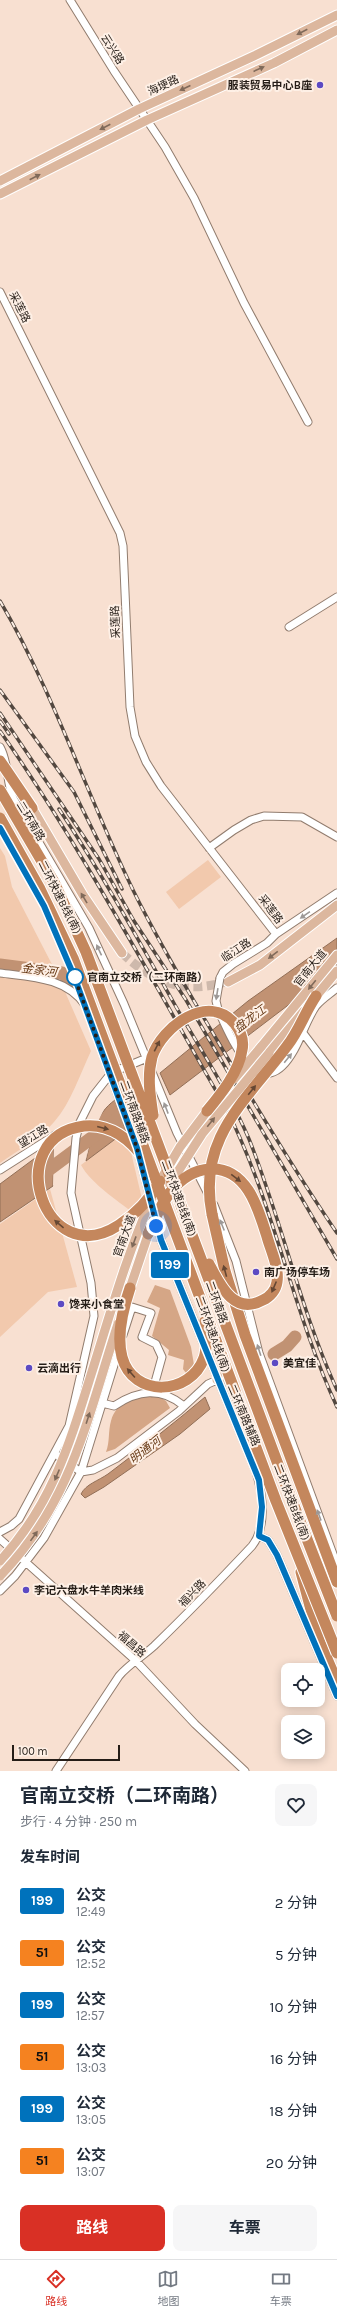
<!DOCTYPE html>
<html lang="zh">
<head>
<meta charset="utf-8">
<style>
  :root { --surface:#fff; --page:#f6f6f7; --text:#1f2937; --muted:#747a83; --line:#e0e1e3; --accent:#d93025 }
  body { margin:0; font-family:Karla,"Noto Sans SC",sans-serif; background:var(--page); color:var(--text); height:100vh; display:flex; flex-direction:column; font-size:15px; white-space:nowrap }
  * { box-sizing:border-box; margin:0 }
  p { font-size:13px; color:var(--muted) }
  .icon { flex:none; width:22px; height:22px; fill:none; stroke:currentColor; stroke-width:2; stroke-linecap:round; stroke-linejoin:round }
  .map { position:relative; height:1771px; overflow:hidden }
  .details { display:flex; flex-direction:column; background:var(--surface); flex:1 }
  .details>* { flex:none }
  .badge { padding:0 8px; border-radius:3px; font-size:14px; line-height:26px }
  .fabs { position:absolute; left:281px; top:1663px; display:grid; gap:8px }
  .fabs a { display:grid; place-items:center; width:44px; height:44px; border-radius:8px; background:var(--surface); box-shadow:0 2px 10px #0003; font-size:20px }
  .scale { position:absolute; left:12px; bottom:10px; width:108px; box-sizing:border-box; padding-left:4px; border:2px solid #251d17; border-top:0; font-size:11px; line-height:14px; white-space:nowrap; color:#251d17; -webkit-text-stroke:3px #fef0e6; paint-order:stroke }
  .you { position:absolute; width:20px; height:20px; margin:-10px; border:3px solid #fff; border-radius:50%; background:#1a73e8; box-shadow:0 0 0 6px #1a73e833 }
  .map>.badge { position:absolute; translate:-50% -50%; box-shadow:0 0 0 2px #fff }
  h2 { padding:0 20px; font-size:15px; line-height:36px }
  .round { display:grid; place-items:center; flex:none; width:42px; height:42px; border-radius:8px; background:var(--page) }
  .head { display:flex; align-items:center; justify-content:space-between; height:68px; padding:0 20px }
  h1 { font-size:19px; font-weight:700; line-height:30px }
  .primary-button { display:flex; gap:8px; margin-top:auto; padding:8px 20px }
  .primary-button a { flex:1; height:46px; border-radius:8px; background:var(--accent); color:#fff; font-size:16px; font-weight:700; line-height:46px; text-align:center }
  .primary-button a+a { background:var(--page); color:var(--text) }
  ul { padding:0; list-style:none }
  li { display:flex; align-items:center; gap:12px; height:52px; padding:0 20px }
  li div { flex:1 }
  li b { display:block; font-size:15px }
  li em { font-style:normal }
  li .badge { min-width:44px; font-weight:700; text-align:center }
  .tabs { display:flex; justify-content:space-around; align-items:center; height:56px; border-top:1px solid var(--line); background:var(--surface); font-size:11px; color:var(--muted) }
  .tabs a { display:grid; justify-items:center; gap:2px }
  .tabs .current { color:var(--accent) }
  .map>svg:first-child { display:block }
</style>
</head>
<body>
<div class="map">
<svg width="337" height="1771" viewBox="0 0 337 1771">
  <rect width="100%" height="100%" fill="#f8e0d1"/>
  <path fill="#f2c9ad" d="M0 848 5 856 12 887 59 978 91 1051C80 1074 71 1103 54 1122 40 1139 18 1150 0 1163Z
    M208 860 221 877 179 909 166 892Z
    M126 1131 146 1216 139 1217C122 1204 91 1184 81 1165Z
    M50 1189 77 1287 48 1292 0 1337V1224Z"/>
  <path fill="#d5a686" d="M155 1285 170 1290 191 1347 194 1365 186 1373 183 1369 184 1360 168 1355 169 1350 152 1336 160 1308 147 1302Z
    M157 1395 166 1401 170 1408 115 1449 106 1452C110 1442 108 1431 111 1421 116 1400 139 1396 157 1395Z"/>
  <path fill="#c19273" stroke="#926f57" d="M337 938V968L170 1095 160 1073 248 1001Z
    M115 1100 126 1131 86 1161C91 1138 95 1114 115 1100Z
    M54 1144 53 1186 0 1222V1184Z
    M205 1397 210 1409 180 1434 104 1487 85 1498 81 1494C86 1484 98 1481 108 1474 141 1449 173 1424 205 1397Z"/>
  <path fill="#f8e0d1" d="M105 1107 93 1132 85 1163 91 1131 97 1115Z
    M54 1144H56L55 1185 53 1186Z"/>
  <g fill="none" stroke-linecap="round" stroke-linejoin="round">
    <path stroke="#c19273" stroke-width="13" d="M0 965 62 973 74 983
      M39 1177 121 1116
      M274 1354 287 1346 295 1337"/>
    <path stroke="#ceb9ac" stroke-width="9" stroke-dasharray="9 4.5" stroke-linecap="butt" d="M122 953C154 983 183 994 226 982"/>
    <defs>
      <path id="minor" d="M70 0 114 71 165 147 194 198 244 303 308 422
        M0 292 120 533 123 546 130 707 135 736 146 762 161 786 276 934
        M289 627 337 597
        M0 747C9 763 6 781 13 798L89 928 124 1004 177 1133 208 1194
        M209 848 234 830 251 820 264 816 302 817 337 837
        M0 973C30 977 66 977 85 1005
        M220 978 223 972 233 964 267 943 276 934 337 893
        M220 1014C234 1045 262 1107 294 1050 302 1036 307 1019 316 1006 322 999 330 994 337 988
        M90 1018 136 1146
        M303 1033 337 1078
        M0 1170 55 1135
        M214 1205 236 1261 259 1353 337 1565
        M123 1335 132 1307 151 1313 142 1337 156 1344 162 1357 152 1393
        M102 1403 114 1406C138 1390 161 1387 184 1406
        M58 1456 81 1472 93 1470 117 1458 179 1411 208 1384 217 1380
        M0 1532 11 1526 19 1519 69 1426 94 1316 91 1283 71 1193 76 1138 80 1122 93 1096 108 1077 118 1070 147 1058
        M259 1536 268 1540 277 1555 337 1696
        M0 1539 136 1661 195 1724 245 1771
        M0 1591 15 1576 44 1538 81 1472 119 1349
        M56 1771 119 1676C129 1664 142 1657 154 1646 187 1614 220 1580 252 1546 267 1527 263 1494 256 1472L161 1240 139 1155"/>
      <path id="major" d="M0 181 139 109 256 55 337 15
        M0 194 147 120 274 63 337 30
        M32 808 83 895 122 953
        M228 982 260 965 337 905
        M312 1001 337 971
        M261 1047 337 955
        M269 1053 304 1011
        M217 1380 223 1355"/>
      <path id="highway" d="M0 761 32 808
        M212 1214 225 1271 245 1335 337 1582
        M301 1572 319 1640 337 1682"/>
    </defs>
    <use href="#minor" stroke="#917c6e" stroke-width="9"/>
    <use href="#major" stroke="#fff" stroke-width="11"/>
    <use href="#highway" stroke="#fff" stroke-width="13"/>
    <use href="#minor" stroke="#fff" stroke-width="7"/>
    <use href="#major" stroke="#dcb79e" stroke-width="9"/>
    <use href="#highway" stroke="#c4875d" stroke-width="11"/>
    <defs>
      <path id="rail" d="M0 601C54 693 87 796 134 892 159 943 188 991 217 1040 255 1105 294 1170 337 1233
        M0 690 74 792 122 889
        M0 713 99 859 134 921 186 1000 337 1259
        M0 721 9 734
        M0 731C84 851 152 981 226 1108 274 1203 292 1310 337 1407
        M59 809C101 872 138 939 175 1005 200 1049 229 1092 249 1139 282 1221 300 1309 337 1390"/>
    </defs>
    <use href="#rail" stroke="#534840" stroke-width="3.5"/>
    <use href="#rail" stroke="#fef0e6" stroke-width="2" stroke-dasharray="6" stroke-linecap="butt"/>
    <defs>
      <path id="minor-bridge" d="M218 1009 216 1001 220 978"/>
      <path id="major-bridge" d="M234 1079 261 1047
        M170 1184 202 1134 269 1053
        M157 1186 180 1147 211 1106
        M128 1294 150 1229
        M0 1561C51 1505 68 1449 90 1378 109 1318 126 1256 152 1198
        M0 1576C72 1502 87 1418 118 1324"/>
      <path id="highway-bridge" d="M0 790 54 882 86 952 282 1475 337 1616
        M0 818 40 889 73 958 276 1501 337 1653
        M153 1115C150 1096 147 1076 152 1057 162 1027 208 992 235 1024 241 1032 244 1041 242 1050 239 1072 221 1094 207 1111
        M145 1160C131 1140 110 1123 84 1126 0 1137 44 1274 119 1225 136 1214 150 1199 160 1181
        M212 1214C197 1138 246 1101 287 1046 299 1031 305 1012 316 996
        M148 1234C160 1206 176 1171 210 1169 248 1167 259 1211 268 1240 272 1253 279 1268 277 1282 276 1290 270 1297 263 1300 234 1316 220 1285 209 1264
        M130 1288C123 1309 116 1335 122 1357 133 1398 190 1396 204 1358 208 1346 206 1333 205 1321"/>
    </defs>
    <use href="#minor-bridge" stroke="#917c6e" stroke-width="9" stroke-linecap="butt"/>
    <use href="#major-bridge" stroke="#fff" stroke-width="11" stroke-linecap="butt"/>
    <use href="#highway-bridge" stroke="#fff" stroke-width="13" stroke-linecap="butt"/>
    <use href="#minor-bridge" stroke="#fff" stroke-width="7"/>
    <use href="#major-bridge" stroke="#dcb79e" stroke-width="9"/>
    <use href="#highway-bridge" stroke="#c4875d" stroke-width="11"/>
  </g>
  <defs><path id="oneway-solid" d="M-6-.8H1V-3.2L6.5 0L1 3.2V.8H-6Z"/></defs>
  <g fill="#806a5a">
    <use href="#oneway-solid" transform="translate(302 32) rotate(153)"/>
    <use href="#oneway-solid" transform="translate(259 69) rotate(-24)"/>
    <use href="#oneway-solid" transform="translate(185 88) rotate(155)"/>
    <use href="#oneway-solid" transform="translate(105 127) rotate(153)"/>
    <use href="#oneway-solid" transform="translate(35 177) rotate(-27)"/>
    <use href="#oneway-solid" transform="translate(84 898) rotate(-121)"/>
    <use href="#oneway-solid" transform="translate(273 955) rotate(143)"/>
    <use href="#oneway-solid" transform="translate(312 985) rotate(129)"/>
    <use href="#oneway-solid" transform="translate(211 1122) rotate(-51)"/>
    <use href="#oneway-solid" transform="translate(134 1242) rotate(110)"/>
    <use href="#oneway-solid" transform="translate(88 1418) rotate(-72)"/>
    <use href="#oneway-solid" transform="translate(57 1475) rotate(113)"/>
    <use href="#oneway-solid" transform="translate(34 1536) rotate(-54)"/>
  </g>
  <g fill="#9d9997">
    <use href="#oneway-solid" transform="translate(305 915) rotate(145)"/>
    <use href="#oneway-solid" transform="translate(99 950) rotate(-115)"/>
    <use href="#oneway-solid" transform="translate(217 994) rotate(99)"/>
    <use href="#oneway-solid" transform="translate(288 1058) rotate(-51)"/>
    <use href="#oneway-solid" transform="translate(166 1108) rotate(-111)"/>
    <use href="#oneway-solid" transform="translate(222 1225) rotate(-112)"/>
    <use href="#oneway-solid" transform="translate(259 1350) rotate(-108)"/>
    <use href="#oneway-solid" transform="translate(319 1515) rotate(-110)"/>
  </g>
  <g fill="#654733">
    <use href="#oneway-solid" transform="translate(157 1046) rotate(-63)"/>
    <use href="#oneway-solid" transform="translate(252 1090) rotate(-51)"/>
    <use href="#oneway-solid" transform="translate(103 1128) rotate(14)"/>
    <use href="#oneway-solid" transform="translate(236 1178) rotate(37)"/>
    <use href="#oneway-solid" transform="translate(59 1224) rotate(-140)"/>
    <use href="#oneway-solid" transform="translate(225 1271) rotate(-105)"/>
    <use href="#oneway-solid" transform="translate(274 1287) rotate(113)"/>
    <use href="#oneway-solid" transform="translate(131 1373) rotate(-131)"/>
  </g>
  <g fill="none" stroke-linecap="round" stroke-linejoin="round">
    <defs>
      <path id="line" d="M0 828 44 906 74 976 137 1148 161 1240 259 1480 262 1507 259 1536 268 1540 277 1555 337 1696"/>
    </defs>
    <use href="#line" stroke="#fff" stroke-width="9"/>
    <use href="#line" stroke="#0072bc" stroke-width="6"/>
    <path stroke="#251d17" stroke-width="4" stroke-dasharray="0 7.2" d="M75 977 74 976 137 1148 156 1226"/>
  </g>
  <g fill="#5c4ac3" stroke="#fef0e6" stroke-width="1.5">
    <circle cx="320" cy="85" r="4"/>
    <circle cx="256" cy="1272" r="4"/>
    <circle cx="61" cy="1304" r="4"/>
    <circle cx="275" cy="1363" r="4"/>
    <circle cx="29" cy="1368" r="4"/>
    <circle cx="26" cy="1590" r="4"/>
  </g>
  <circle fill="#fff" stroke="#0072bc" stroke-width="2" cx="75" cy="977" r="8"/>
  <g text-anchor="middle" stroke-width="4" stroke-linejoin="round" paint-order="stroke">
    <g font-size="11" fill="#251d17" stroke="#fef0e6">
      <text transform="translate(113 49) rotate(58)" y="4">云兴路</text>
      <text transform="translate(163 85) rotate(-25)" y="4">海埂路</text>
      <text transform="translate(20 307) rotate(63)" y="4">采莲路</text>
      <text transform="translate(115 622) rotate(-92)" y="4">采莲路</text>
      <text transform="translate(31 821) rotate(59)" y="4">二环南路</text>
      <text transform="translate(60 897) rotate(63)" y="4">二环快速B线(南)</text>
      <text transform="translate(271 909) rotate(53)" y="4">采莲路</text>
      <text transform="translate(236 950) rotate(-33)" y="4">临江路</text>
      <text transform="translate(310 968) rotate(-51)" y="4">官南大道</text>
      <text transform="translate(135 1112) rotate(70)" y="4">二环南路辅路</text>
      <text transform="translate(33 1136) rotate(-31)" y="4">望江路</text>
      <text transform="translate(179 1198) rotate(70)" y="4">二环快速B线(南)</text>
      <text transform="translate(124 1236) rotate(-70)" y="4">官南大道</text>
      <text transform="translate(217 1302) rotate(70)" y="4">二环南路</text>
      <text transform="translate(213 1334) rotate(70)" y="4">二环快速A线(南)</text>
      <text transform="translate(244 1415) rotate(67)" y="4">二环南路辅路</text>
      <text transform="translate(292 1502) rotate(69)" y="4">二环快速B线(南)</text>
      <text transform="translate(192 1593) rotate(-46)" y="4">福兴路</text>
      <text transform="translate(132 1644) rotate(41)" y="4">福昌路</text>
    </g>
    <g font-size="11" font-weight="bold" fill="#251d17" stroke="#fef0e6" text-anchor="start">
      <text x="312" y="89" text-anchor="end">服装贸易中心B座</text>
      <text x="264" y="1276">南广场停车场</text>
      <text x="69" y="1308">馋来小食堂</text>
      <text x="283" y="1367">美宜佳</text>
      <text x="37" y="1372">云滴出行</text>
      <text x="34" y="1594">李记六盘水牛羊肉米线</text>
    </g>
    <g font-size="11" font-weight="bold" fill="#251d17" stroke="#fef0e6" text-anchor="start">
      <text x="87" y="981">官南立交桥（二环南路）</text>
    </g>
    <g font-size="12" font-style="italic" fill="#673915" stroke="#fef0e6">
      <text transform="translate(39 970) rotate(7)" y="4">金家河</text>
      <text transform="translate(250 1019) rotate(-37)" y="4">盘龙江</text>
      <text transform="translate(145 1450) rotate(-38)" y="4">明通河</text>
    </g>
  </g>
</svg>
<div class="fabs">
<a><svg class="icon" aria-label="locate" viewBox="0 0 24 24"><circle cx="12" cy="12" r="6"/><path d="M12 2v4M12 18v4M2 12h4M18 12h4"/></svg></a>
<a><svg class="icon" aria-label="layers" viewBox="0 0 24 24"><path d="M12 4l9 5-9 5-9-5zM3 14l9 5 9-5"/></svg></a>
</div>
<div class="scale">100 m</div>
<div class="you" style="left:156px;top:1226px"></div>
<b class="badge" style="left:170px;top:1265px;background:#0072bc;color:#fff">199</b>
</div>
<section class="details">
<div class="head"><div><h1>官南立交桥（二环南路）</h1><p>步行 · 4 分钟 · 250 m</p></div><a class="round"><svg class="icon" aria-label="heart" viewBox="0 0 24 24"><path d="M12 20l-8-8c-3-5 5-10 8-4 3-6 11-1 8 4z"/></svg></a></div>
<h2>发车时间</h2>
<ul>
<li><span class="badge" style="background:#0072bc;color:#fff">199</span><div><b>公交</b><p>12:49</p></div><em>2 分钟</em></li>
<li><span class="badge" style="background:#f58220;color:#111">51</span><div><b>公交</b><p>12:52</p></div><em>5 分钟</em></li>
<li><span class="badge" style="background:#0072bc;color:#fff">199</span><div><b>公交</b><p>12:57</p></div><em>10 分钟</em></li>
<li><span class="badge" style="background:#f58220;color:#111">51</span><div><b>公交</b><p>13:03</p></div><em>16 分钟</em></li>
<li><span class="badge" style="background:#0072bc;color:#fff">199</span><div><b>公交</b><p>13:05</p></div><em>18 分钟</em></li>
<li><span class="badge" style="background:#f58220;color:#111">51</span><div><b>公交</b><p>13:07</p></div><em>20 分钟</em></li>
</ul>
<div class="primary-button"><a>路线</a><a>车票</a></div>
</section>
<nav class="tabs">
<a class="current"><svg class="icon" aria-label="directions" viewBox="0 0 24 24"><path d="M12 3l9 9-9 9-9-9zM9 14v-3h6M13 9l2 2-2 2"/></svg>路线</a>
<a><svg class="icon" aria-label="map" viewBox="0 0 24 24"><path d="M3 6l6-2 6 2 6-2v14l-6 2-6-2-6 2zM9 4v14M15 6v14"/></svg>地图</a>
<a><svg class="icon" aria-label="tickets" viewBox="0 0 24 24"><path d="M3 7h18v10H3zM15 7v10"/></svg>车票</a>
</nav>
</body>
</html>
